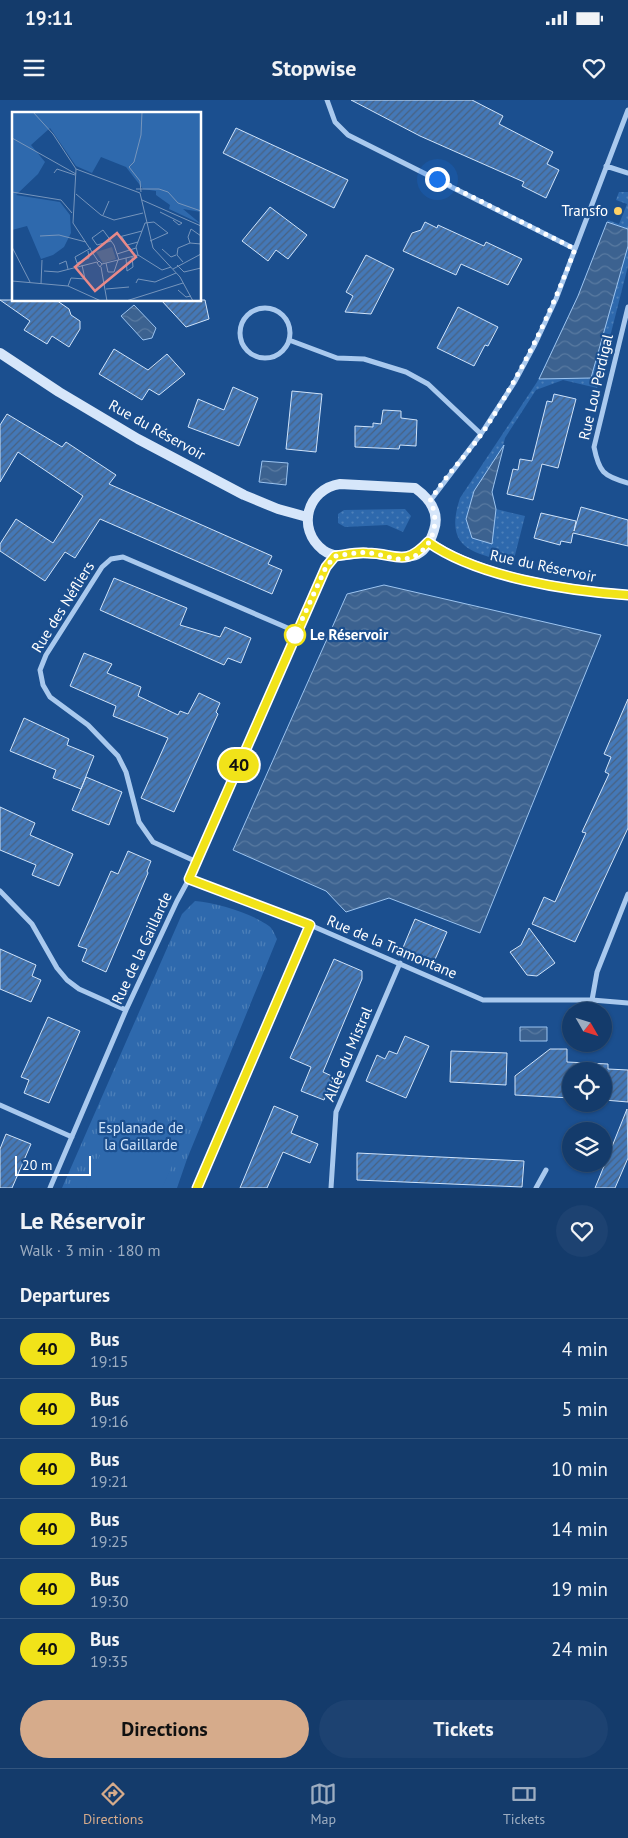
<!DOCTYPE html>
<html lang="en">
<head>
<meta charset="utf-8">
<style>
  :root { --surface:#143b6b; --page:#1d4271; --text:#f1f3f6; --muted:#9dadc1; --line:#33557e; --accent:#d6ab8b }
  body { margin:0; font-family:"PT Sans",sans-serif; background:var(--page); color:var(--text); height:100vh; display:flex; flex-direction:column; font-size:19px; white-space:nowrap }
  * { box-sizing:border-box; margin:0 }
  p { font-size:16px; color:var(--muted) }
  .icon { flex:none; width:28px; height:28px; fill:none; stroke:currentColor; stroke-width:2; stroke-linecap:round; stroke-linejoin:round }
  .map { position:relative; height:1088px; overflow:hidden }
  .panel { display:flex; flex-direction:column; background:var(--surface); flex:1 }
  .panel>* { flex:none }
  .badge { padding:0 10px; border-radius:16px; font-size:18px; line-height:32px }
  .needle { width:32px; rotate:129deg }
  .controls { position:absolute; left:562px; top:902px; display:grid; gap:10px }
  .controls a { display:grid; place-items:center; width:50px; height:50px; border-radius:50%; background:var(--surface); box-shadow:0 1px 4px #0004,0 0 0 1px var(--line); font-size:25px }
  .scale { position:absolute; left:15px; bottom:12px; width:76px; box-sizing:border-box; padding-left:5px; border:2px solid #fff; border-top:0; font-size:14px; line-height:18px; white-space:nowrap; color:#fff; -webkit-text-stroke:4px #1b4f8f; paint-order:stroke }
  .you { position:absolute; width:25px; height:25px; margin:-12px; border:4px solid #fff; border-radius:50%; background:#1a73e8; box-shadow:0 0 0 8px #1a73e833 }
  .map>.badge { position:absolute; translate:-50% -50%; box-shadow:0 0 0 2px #fff }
  h2 { padding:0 20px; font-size:19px; line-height:45px }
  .round { display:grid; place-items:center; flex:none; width:52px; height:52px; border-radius:26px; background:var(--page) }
  .summary { display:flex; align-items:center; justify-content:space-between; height:85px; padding:0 20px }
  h1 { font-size:24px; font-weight:700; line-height:38px }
  .action { display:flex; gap:10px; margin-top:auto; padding:10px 20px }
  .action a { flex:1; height:58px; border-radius:30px; background:var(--accent); color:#111; font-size:20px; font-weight:700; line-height:58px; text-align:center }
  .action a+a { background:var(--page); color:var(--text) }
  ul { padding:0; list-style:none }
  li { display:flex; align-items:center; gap:15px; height:60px; padding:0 20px; border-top:1px solid var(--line) }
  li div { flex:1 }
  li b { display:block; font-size:19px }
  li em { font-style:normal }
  li .badge { min-width:55px; font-weight:700; text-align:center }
  .status { display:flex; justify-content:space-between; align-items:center; height:35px; padding:0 25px; background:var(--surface); direction:ltr }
  .status svg { height:14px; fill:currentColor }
  header { display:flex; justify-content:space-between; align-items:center; height:65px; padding:0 20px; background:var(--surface); font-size:22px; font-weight:700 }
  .dock { display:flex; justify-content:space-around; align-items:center; height:70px; border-top:1px solid var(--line); background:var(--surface); font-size:14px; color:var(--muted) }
  .dock a { display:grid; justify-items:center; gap:2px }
  .dock .active { color:var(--accent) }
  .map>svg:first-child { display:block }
</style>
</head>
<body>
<div class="status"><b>19:11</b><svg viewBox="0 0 49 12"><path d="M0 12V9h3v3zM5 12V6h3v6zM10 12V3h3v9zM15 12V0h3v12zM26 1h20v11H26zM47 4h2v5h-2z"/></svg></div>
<header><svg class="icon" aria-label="menu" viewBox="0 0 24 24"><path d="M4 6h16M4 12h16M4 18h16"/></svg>Stopwise<svg class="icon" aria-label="heart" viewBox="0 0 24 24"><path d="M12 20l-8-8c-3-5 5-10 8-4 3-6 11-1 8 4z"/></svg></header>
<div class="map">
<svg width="628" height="1088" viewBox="0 0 628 1088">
  <defs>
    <pattern id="grass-dots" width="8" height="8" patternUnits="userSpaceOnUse" patternTransform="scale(1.25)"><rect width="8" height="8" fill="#2e69ad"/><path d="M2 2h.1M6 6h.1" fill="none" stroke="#4d80b9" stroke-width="1.8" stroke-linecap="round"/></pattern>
    <pattern id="park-tufts" width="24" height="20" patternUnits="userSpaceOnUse" patternTransform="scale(1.25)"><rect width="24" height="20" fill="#2e69ad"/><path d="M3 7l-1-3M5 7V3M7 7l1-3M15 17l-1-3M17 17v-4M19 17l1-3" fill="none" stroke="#4d80b9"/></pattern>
    <pattern id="water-waves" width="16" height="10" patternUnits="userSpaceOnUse" patternTransform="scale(1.25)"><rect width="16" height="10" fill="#3c6290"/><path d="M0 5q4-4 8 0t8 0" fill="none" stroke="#597aa1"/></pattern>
    <pattern id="building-hatch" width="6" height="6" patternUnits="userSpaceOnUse" patternTransform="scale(1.25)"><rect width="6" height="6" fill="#4478b7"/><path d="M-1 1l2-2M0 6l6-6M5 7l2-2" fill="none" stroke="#486282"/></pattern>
  </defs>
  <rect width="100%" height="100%" fill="#1b4f8f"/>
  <path fill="url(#grass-dots)" d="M619 92H628V166L597 288 563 280 536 290 505 338 492 392 496 409 525 416 513 463C474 453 443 450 460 398L537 282 578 196 608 120 619 124 627 104 616 100Z
    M405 409 411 416 403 432 387 425 345 427 338 423V414L344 410Z"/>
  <path fill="url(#park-tufts)" d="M195 801C217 803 251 813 269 826 273 829 275 835 277 839L187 1059 177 1088H62L182 814Z"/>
  <path fill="#2e69ad" d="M114 1022 179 1050 162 1088H86Z"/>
  <path fill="url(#water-waves)" stroke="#9cc4f0" d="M607 122 628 129V146L591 278 539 279 578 196Z
    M134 205 156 228 152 238 143 240 121 216Z
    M504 345 492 392 496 409 492 444 472 438 466 419 474 391Z
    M262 361 288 363 286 385 259 382Z
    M384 485 601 535 480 833 389 798 346 812 326 791 233 750 347 494Z
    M520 927H547V941H520Z"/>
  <path fill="url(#building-hatch)" stroke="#cfe3fa" d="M351 0H472L503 16 499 24 553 52 547 64 559 70 546 98 522 86 524 82 420 36Z
    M236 28 348 80 334 108 223 53Z
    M270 107 307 135 288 159 276 150 268 161 242 141Z
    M425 122 437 128 438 125 484 146 486 142 522 159 508 185 461 164 456 175 403 151 412 133 421 130Z
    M366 155 394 169 371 214 345 212 353 196 346 192Z
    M0 200H56L69 209 71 215 80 221V229L69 247 52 236 47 244 24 230 30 221Z
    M161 200H205L209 219 186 227Z
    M458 207 498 227 488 246 485 245 474 266 437 248Z
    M114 249 148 270 167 254 185 274 159 295 149 289 142 300 99 274Z
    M233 287 258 298 239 346 188 327 198 299 224 310Z
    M292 291 322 294 316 352 286 349Z
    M554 294 576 299 558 368 542 364 533 400 507 394 513 369 518 370 520 359 532 361 547 301 552 302Z
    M383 310 401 311V318L417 320 416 346 400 345 399 349 355 347V326L373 327V323L381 324Z
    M7 314 62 347 66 342 116 375 109 384 272 456 268 464 282 470 272 494 100 419 75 458 65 452 45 481 0 451V444L16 419 53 443 83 396 18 352 0 382V325Z
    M581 407 628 420V446L573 433 571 443 561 441 560 445 534 438 541 413 576 421 574 431Z
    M114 478 187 508 180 525 220 537 225 527 251 538 241 563 228 558 224 565 100 510Z
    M84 553 112 564 107 573 141 587 138 596 178 615 180 611 188 614 199 593 220 603 216 612 218 614 174 712 141 698 168 638 113 616 116 606 70 586Z
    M628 599V728L575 842 532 824 544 797 555 802 586 733 582 732 609 674 605 672 611 657 604 654Z
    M24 618 69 639 67 645 94 656 81 689 53 678 56 670 10 651Z
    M86 677 122 692 109 725 72 710Z
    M0 707 35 723 30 735 73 754 59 786 32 775 36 765 0 750Z
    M128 751 151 761 147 771 148 773 106 872 82 861 87 849 78 846 111 771 118 774Z
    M415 819 447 832 433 864 402 850Z
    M529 828 555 863 537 876 527 875 510 852 521 845Z
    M0 849 36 865 32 876 41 880 31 902 0 889Z
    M334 859 362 871V879L323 972 334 977 324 1000 301 991 311 967 290 958Z
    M48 917 80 931 49 1003 24 993 29 980 21 977Z
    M405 936 429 946 406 998 366 981 377 955 385 959 389 951 397 954Z
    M550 949H567V962L608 964V969L628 970V1002L604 1000V971H571V998L515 995V976Z
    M451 951 507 953 506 985 450 982Z
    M274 1006 298 1016 291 1033 318 1044 310 1063 283 1052 267 1088H240Z
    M627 1009 628 1058 615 1088H595L604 1066V1046L611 1049Z
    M6 1034 31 1044 12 1088H0V1049Z
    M357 1053 524 1061 522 1087 357 1080Z"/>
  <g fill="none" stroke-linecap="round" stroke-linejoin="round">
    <path stroke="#a9c9ee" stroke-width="5" d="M327 0 335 22 348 35 575 149
      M606 66 628 73
      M628 207 594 347C599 372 603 376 628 383
      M240 233a25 25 0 1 1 50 0a25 25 0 1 1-50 0Z
      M289 240 337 258 364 259 406 272 428 284 481 334
      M430 401 481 334 514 283 535 244 556 199 628 10
      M197 762 153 742 139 722 126 672 118 656 88 625 50 597 43 585 40 570 46 555 102 467 111 459 123 457 297 532
      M189 779 310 825 483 900H592L628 903
      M0 791 32 824 57 868 67 880 79 889 126 910
      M592 900 597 872 628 794
      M0 1005 72 1037
      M50 1088 126 910 177 801 189 779 311 499 326 467 335 456
      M197 1088 310 825
      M331 1088 336 1012 400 863
      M536 1088 546 1070"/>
    <path stroke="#d6e6fa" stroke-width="10" d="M0 253 59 292 138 339 244 395 278 409 307 417
      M340 384 415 388C429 398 440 412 434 430 422 470 396 454 368 453 351 452 338 461 323 450 296 429 307 389 340 384Z
      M429 442C477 477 569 491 628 495"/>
  </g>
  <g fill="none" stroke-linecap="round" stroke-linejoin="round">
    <defs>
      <path id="line" d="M197 1088 310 825 189 779 326 467 335 456C345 455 356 452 367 453 396 453 404 468 428 442 477 477 568 491 628 495"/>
    </defs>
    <use href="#line" stroke="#fff" stroke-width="11"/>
    <use href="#line" stroke="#f1e319" stroke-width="8"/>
    <path stroke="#fff" stroke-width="5" stroke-dasharray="0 9" d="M295 535 326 467 335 456C346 455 358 451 370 453 381 454 393 460 404 459 431 456 442 422 430 401 445 376 466 356 483 332 521 274 551 214 575 149L437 79"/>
  </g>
  <circle fill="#ffd166" stroke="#1b4f8f" stroke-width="2" cx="618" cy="111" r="5"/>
  <circle fill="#fff" stroke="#f1e319" stroke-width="2.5" cx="295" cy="535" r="10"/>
  <g text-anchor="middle" stroke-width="4.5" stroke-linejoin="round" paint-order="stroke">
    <g font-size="15" fill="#fff" stroke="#1b4f8f" text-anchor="end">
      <text x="608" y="116">Transfo</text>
    </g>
    <g font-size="15" fill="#fff" stroke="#1b4f8f">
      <text transform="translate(596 287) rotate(-77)" y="5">Rue Lou Perdigal</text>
      <text transform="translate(157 330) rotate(29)" y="5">Rue du Réservoir</text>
      <text transform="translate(543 466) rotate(12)" y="5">Rue du Réservoir</text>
      <text transform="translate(63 507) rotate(-58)" y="5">Rue des Néfliers</text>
      <text transform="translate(392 847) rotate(23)" y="5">Rue de la Tramontane</text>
      <text transform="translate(142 848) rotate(-65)" y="5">Rue de la Gaillarde</text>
      <text transform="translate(348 954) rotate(-67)" y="5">Allée du Mistral</text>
    </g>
    <g font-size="15" font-weight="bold" fill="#fff" stroke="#1b4f8f" text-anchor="start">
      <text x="310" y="540">Le Réservoir</text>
    </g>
    <g font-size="15" fill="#cfe3fa" stroke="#1b4f8f">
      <text x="141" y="1033">Esplanade de<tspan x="141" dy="17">la Gaillarde</tspan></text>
    </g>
  </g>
  <g transform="translate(12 12)">
    <rect width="189" height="189" fill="#1b4f8f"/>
    <path d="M0 0H189V100L171 97 189 112 157 97 158 93 144 83V79L131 77 114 55 89 45 80 61 64 54 38 16 19 33 33 50 26 62 4 83 48 90 58 103 59 121 52 135 41 143 29 147 15 114 0 118Z" fill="#2e69ad"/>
    <path d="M100 135 104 147 91 151 84 140Z" fill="#3c6290"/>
    <path fill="none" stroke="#7695bc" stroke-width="1" d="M21 0 41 22 64 57 128 81 141 136 168 165 181 189M0 26 64 62M64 57 61 111 86 149M42 61 45 57 63 63M124 77H147L156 80 166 91 189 99M0 80 49 88 60 101M129 80 128 69 117 55 122 50 129 23 130 0M64 82 89 103 102 108 131 101M130 88 189 114M148 100 170 111 167 113 161 108M91 103 97 89M133 111 142 110 156 121 138 129M28 124 47 123 74 130M107 125 130 119M110 125 115 133 126 130M99 129 85 133 80 126 91 118 102 133 107 148M178 131 176 125 179 117 189 124M0 135 18 170M150 137 159 145 164 143M105 142 124 136M126 143 150 158 159 155M126 143 124 135 133 111M114 146 115 159 121 155 120 144M87 149 90 152 88 155 85 151ZM171 150 165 143 166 136 178 131 189 132M65 151 77 146 76 139M94 151 96 160H102L106 148M47 152 54 149 56 157M90 152 126 143M165 153 172 160 189 156M66 154 63 145 79 136M89 155 95 189M161 157 189 142M32 159 46 160 85 150M0 169 56 174 89 189M124 171 126 167 143 170 164 161M29 172 30 148M56 174 59 166 73 167 70 153M94 177 117 175M166 178 174 185 179 184M114 189 171 171"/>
    <path fill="#e88989" fill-opacity="0.15" stroke="#e88989" stroke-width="2.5" d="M105 121 124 145 83 179 63 155Z"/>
    <rect width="189" height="189" fill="none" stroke="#fff" stroke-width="2.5"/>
  </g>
</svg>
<div class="controls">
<a><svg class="needle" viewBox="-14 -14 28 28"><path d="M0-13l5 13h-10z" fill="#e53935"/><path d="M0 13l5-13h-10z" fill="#9dadc1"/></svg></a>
<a><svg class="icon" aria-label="locate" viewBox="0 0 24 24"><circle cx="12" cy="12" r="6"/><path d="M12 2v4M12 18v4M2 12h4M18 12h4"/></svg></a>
<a><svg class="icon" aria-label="layers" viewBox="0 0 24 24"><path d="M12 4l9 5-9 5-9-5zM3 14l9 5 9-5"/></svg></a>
</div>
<div class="scale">20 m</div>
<div class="you" style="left:437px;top:79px"></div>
<b class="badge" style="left:239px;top:665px;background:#f1e319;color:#111">40</b>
</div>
<section class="panel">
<div class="summary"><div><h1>Le Réservoir</h1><p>Walk · 3 min · 180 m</p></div><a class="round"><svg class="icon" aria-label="heart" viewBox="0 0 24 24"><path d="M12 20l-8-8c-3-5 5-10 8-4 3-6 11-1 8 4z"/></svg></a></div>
<h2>Departures</h2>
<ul>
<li><span class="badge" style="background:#f1e319;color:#111">40</span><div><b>Bus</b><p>19:15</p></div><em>4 min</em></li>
<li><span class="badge" style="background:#f1e319;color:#111">40</span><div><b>Bus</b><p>19:16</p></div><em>5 min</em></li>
<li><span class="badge" style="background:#f1e319;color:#111">40</span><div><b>Bus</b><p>19:21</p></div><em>10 min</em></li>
<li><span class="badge" style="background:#f1e319;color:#111">40</span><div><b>Bus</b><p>19:25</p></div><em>14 min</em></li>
<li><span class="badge" style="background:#f1e319;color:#111">40</span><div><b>Bus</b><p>19:30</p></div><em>19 min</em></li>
<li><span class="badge" style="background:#f1e319;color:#111">40</span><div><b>Bus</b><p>19:35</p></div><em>24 min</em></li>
</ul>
<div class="action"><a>Directions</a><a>Tickets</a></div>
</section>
<nav class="dock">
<a class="active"><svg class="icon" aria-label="directions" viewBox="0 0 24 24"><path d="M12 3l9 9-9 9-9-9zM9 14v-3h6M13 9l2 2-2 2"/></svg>Directions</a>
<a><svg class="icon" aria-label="map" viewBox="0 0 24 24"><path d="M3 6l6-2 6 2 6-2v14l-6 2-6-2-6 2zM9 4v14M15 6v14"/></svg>Map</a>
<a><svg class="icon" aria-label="tickets" viewBox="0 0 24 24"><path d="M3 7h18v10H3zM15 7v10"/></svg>Tickets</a>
</nav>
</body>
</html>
